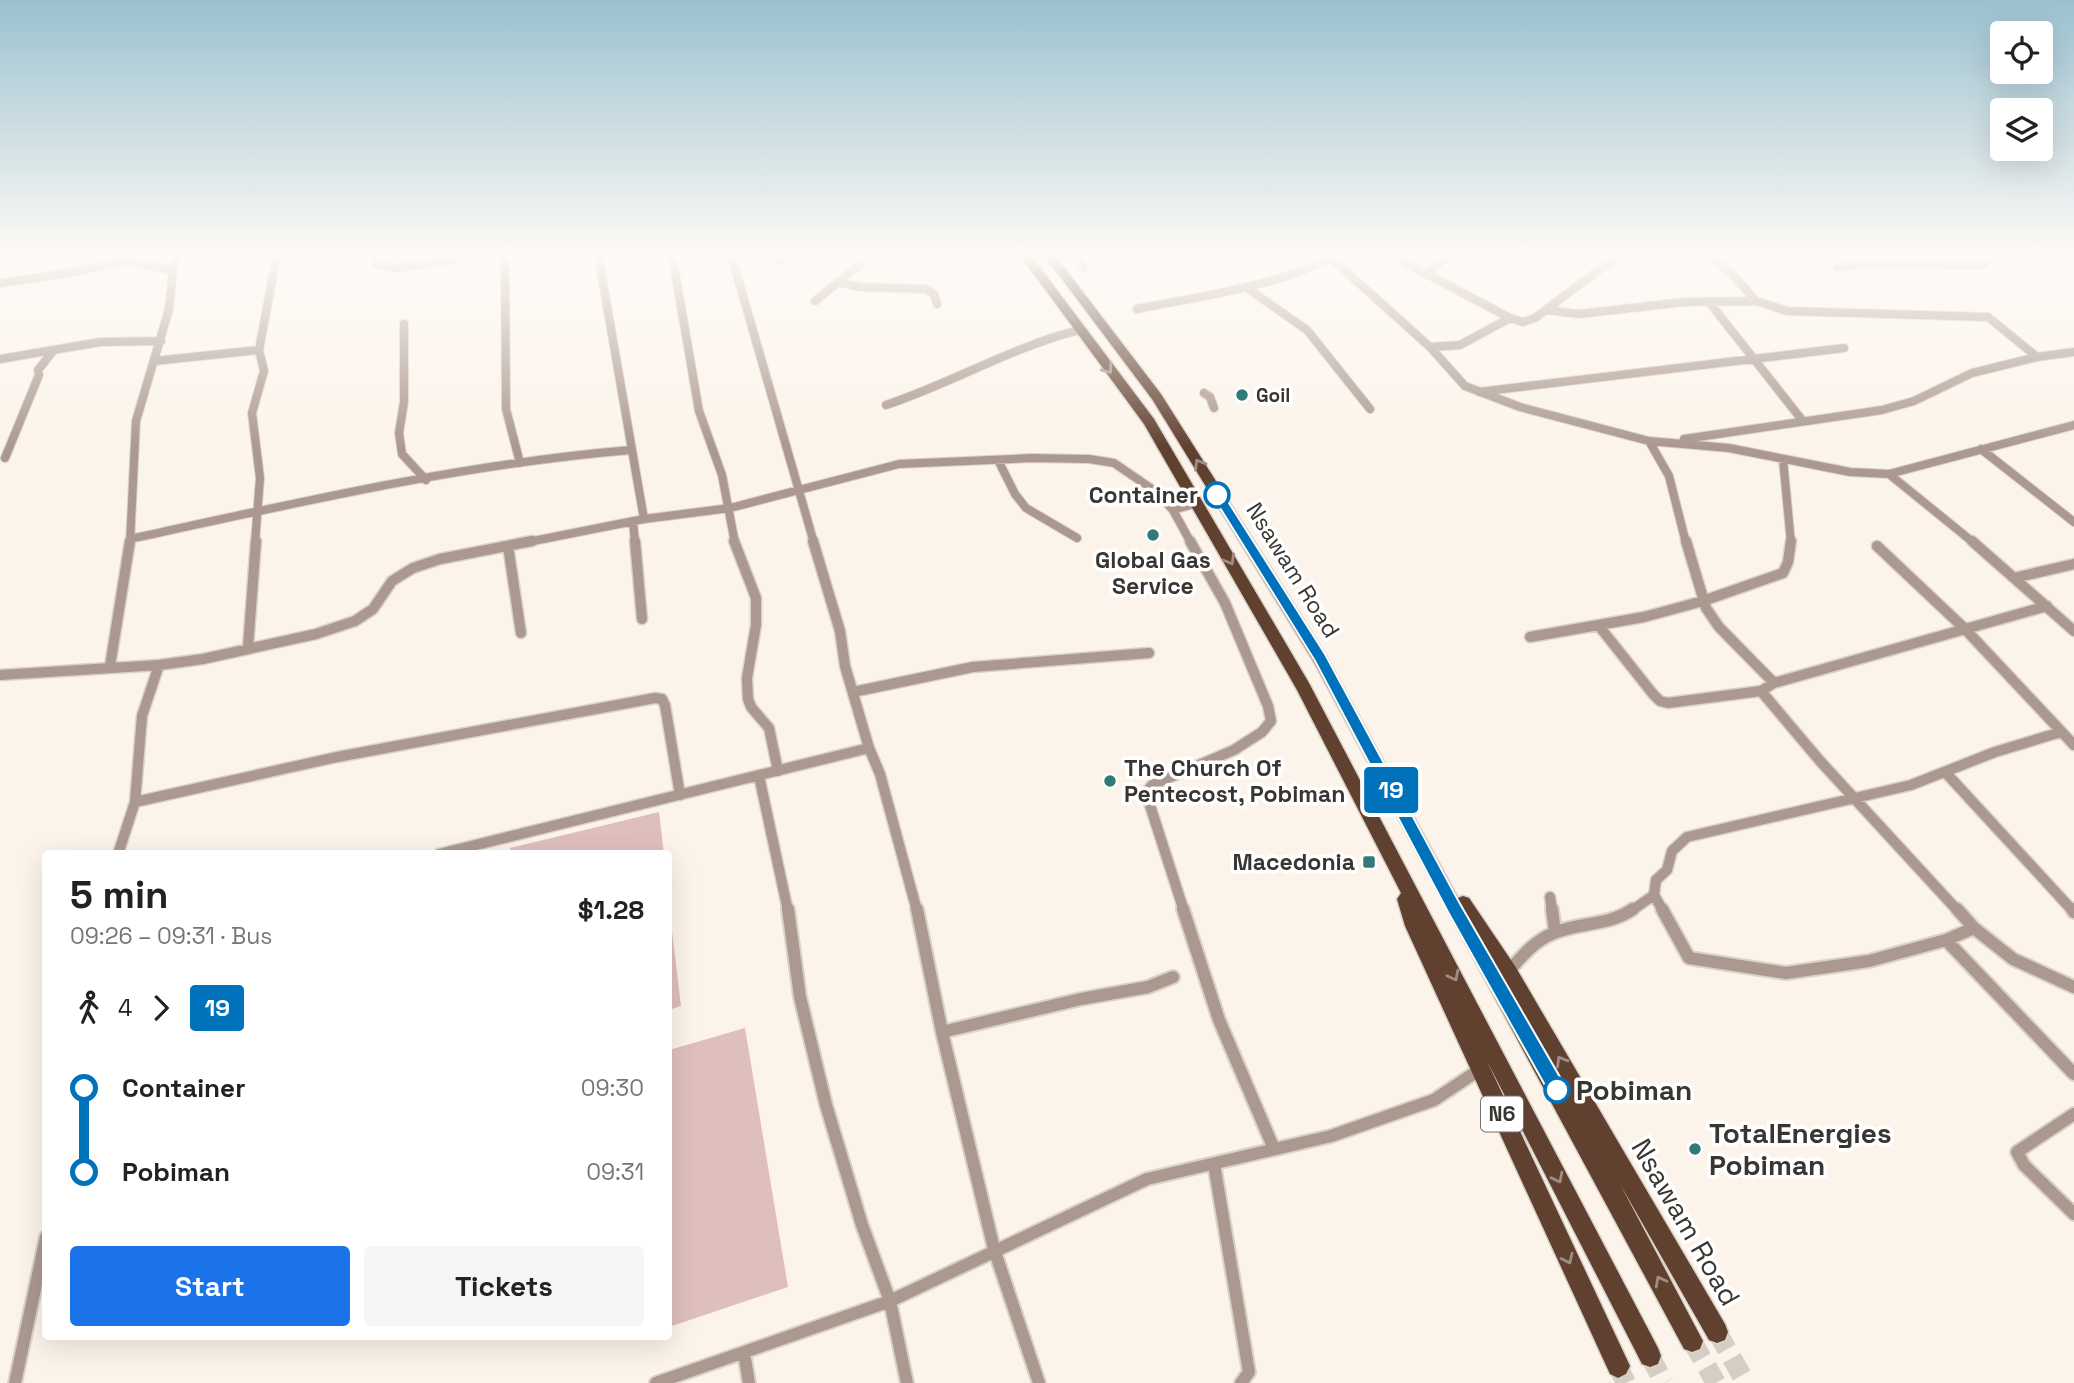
<!DOCTYPE html>
<html lang="en">
<head>
<meta charset="utf-8">
<style>
  :root { --surface:#fff; --page:#f6f6f6; --text:#222; --muted:#767676; --accent:#1a73e8 }
  body { margin:0; font-family:"Space Grotesk",sans-serif; background:var(--page); color:var(--text); height:100vh; display:flex; flex-direction:column; font-size:26px; white-space:nowrap }
  * { box-sizing:border-box; margin:0 }
  p { font-size:23px; color:var(--muted) }
  .icon { flex:none; width:38px; height:38px; fill:none; stroke:currentColor; stroke-width:2; stroke-linecap:round; stroke-linejoin:round }
  .map { position:relative; flex:1; overflow:hidden }
  .side { position:absolute; left:42px; top:850px; width:630px; height:490px; display:flex; flex-direction:column; background:var(--surface); border-radius:7px; box-shadow:0 7px 28px #0002 }
  .side>* { flex:none }
  .badge { padding:0 14px; border-radius:5px; font-size:24px; line-height:46px }
  .fabs { position:absolute; left:1990px; top:21px; display:grid; gap:14px }
  .fabs a { display:grid; place-items:center; width:63px; height:63px; border-radius:7px; background:var(--surface); box-shadow:0 7px 28px #0002; font-size:35px }
  .map>.badge { position:absolute; translate:-50% -50%; box-shadow:0 0 0 4px #fff }
  .legs { display:flex; align-items:center; gap:10px; height:77px; padding:0 28px; font-size:23px }
  .legs p { margin-inline-start:auto }
  .summary { display:flex; align-items:center; justify-content:space-between; height:119px; padding:0 28px }
  h1 { font-size:38px; font-weight:800; line-height:52px }
  .cta { display:flex; gap:14px; margin-top:auto; padding:14px 28px }
  .cta a { flex:1; height:80px; border-radius:7px; background:var(--accent); color:#fff; font-size:28px; font-weight:800; line-height:80px; text-align:center }
  .cta a+a { background:var(--page); color:var(--text) }
  ul { padding:0 28px; list-style:none }
  li { display:flex; align-items:center; gap:24px; height:84px; font-size:26px }
  li i { display:grid; place-items:center; width:10px; height:100%; margin:0 9px; background:currentColor }
  li i::after { content:''; width:18px; height:18px; margin:-9px; border:5px solid; border-radius:50%; background:var(--surface) }
  li p { margin-inline-start:auto }
  li:first-child i { background:linear-gradient(#0000 50%,currentColor 0) }
  li:last-child i { background:linear-gradient(currentColor 50%,#0000 0) }
  .map>svg:first-child { display:block }
</style>
</head>
<body>
<div class="map">
<svg width="2074" height="1383" viewBox="0 0 2074 1383">
  <rect width="100%" height="100%" fill="#fcf4ea"/>
  <path fill="#dfbfbd" d="M659 812 664 854H511L510 848Z
    M668 898 681 1006 669 1010H668Z
    M745 1028 788 1287 669 1327V1050Z"/>
  <g fill="none" stroke-linecap="round" stroke-linejoin="round">
    <path stroke="#c9d4ab" stroke-width="2.5" d="M1940 254 1955 262
      M1983 262 2020 263"/>
    <path stroke="#d5cec5" stroke-width="20" stroke-dasharray="20 10" stroke-linecap="butt" d="M1717 1332 1746 1383
      M1692 1341 1716 1383
      M1650 1356 1664 1383
      M1618 1366 1626 1383"/>
    <defs>
      <path id="minor-far2" d="M377 254 376 264 398 268 487 254
        M505 254 506 409 520 463
        M598 254 644 519
        M672 254 699 411 722 475 735 543
        M731 254 814 543
        M780 254V261
        M1074 254 1084 268
        M1389 254 1510 318 1523 322 1535 318 1600 269 1629 254
        M1708 254 1734 276 1756 301 1787 311 1988 317 2037 357
        M1331 258 1430 347 1465 386 1520 407 1649 441 1729 448 1850 472 1889 474 2074 425
        M1837 267 1867 263 1984 265
        M173 270 177 254
        M1427 275 1449 254
        M838 282 861 287 926 289 934 294 937 304
        M0 283 75 272 117 262H132L173 270 169 309 136 421 130 543
        M1247 288 1307 330 1370 409
        M815 301 873 254
        M1709 302 1802 420
        M1137 309C1205 295 1272 288 1334 256
        M1547 310 1579 314 1684 302 1756 301
        M404 324V402L399 433 402 454 426 480
        M1430 347 1460 345 1510 318
        M0 359 100 342 161 341
        M154 361 259 350
        M1479 392 1844 348
        M1204 393 1210 397 1214 408
        M886 405C952 383 1012 347 1079 330
        M1684 439 1882 410 1914 401 1972 373 2037 357 2074 352
        M1649 441 1669 476 1686 543
        M1981 449 2074 522
        M5 458 39 375 38 370 54 350
        M1783 459 1791 543
        M998 460 1015 494 1026 508 1077 538
        M1889 474 1974 543
        M1173 510 1197 503
        M633 521 635 543
        M130 539C296 503 462 464 631 450
        M255 543 260 478 252 413 264 371 259 350 277 254
        M523 543 644 519 730 508 899 464 1032 458 1089 459 1114 463 1155 491 1173 510 1191 543"/>
      <path id="minor-far1" d="M635 541 642 619
        M734 541 756 598V625L747 678 748 699 751 707 769 728 778 771
        M813 541 840 631 845 666 869 748
        M1686 541 1706 608 1719 627 1774 683
        M1972 541 2074 631
        M508 546 521 633
        M1877 546 1965 629 2074 745
        M2018 577 2074 564
        M1599 626 1653 694 1660 701 1668 703 1761 691 1774 683 2047 606
        M1530 637 1644 617 1703 601 1783 573 1788 562 1791 541
        M248 647 256 541
        M110 666 130 541
        M0 675 159 665 203 659 316 634 355 621 373 609 392 581 413 568 440 559 532 541
        M1761 691 1820 761 1958 911
        M853 692 973 667 1149 653
        M1946 773 2073 911
        M759 776 788 911
        M135 802 337 757 655 698 662 699 665 705 680 795
        M118 854 135 802 142 716 159 665
        M439 854 869 748 880 774 917 911
        M1550 897 1552 911
        M1184 911 1146 793 1152 785 1234 750 1262 732 1271 721 1268 706 1225 603 1190 541
        M1631 911 1654 895
        M1663 911 1654 895 1656 880 1667 870 1672 851 1687 837 1911 785 1995 752 2061 732"/>
      <path id="minor" d="M788 909 800 997 826 1105 862 1225 890 1301 907 1383
        M917 909 942 1032 994 1249 1039 1383
        M1183 909 1219 1020 1274 1149
        M1552 909 1555 932
        M1662 909 1689 958 1786 973 1869 961 1946 940 1974 928
        M1957 909 1974 928 2013 959 2074 987
        M2072 909 2074 912
        M1946 940 2074 1074
        M1508 972C1522 956 1534 941 1554 933 1580 922 1609 926 1633 909
        M942 1032 1081 999 1148 987 1173 977
        M2074 1114 2017 1152 2024 1165 2074 1214
        M1214 1164 1249 1372 1241 1383
        M744 1353 749 1383
        M15 1383 46 1237
        M656 1383 890 1301 1147 1179 1331 1136 1434 1100 1482 1068"/>
      <path id="trunk" d="M1019 254H1030L1154 419 1309 683 1658 1348 1661 1356 1658 1364 1650 1367 1642 1364 1487 1061 1630 1366 1626 1374 1618 1378 1610 1374 1405 926 1397 899 1401 893 1297 690 1144 424Z
        M1043 254H1054L1161 394 1325 654 1458 898 1463 896 1469 898 1515 966 1725 1324 1728 1332 1725 1340 1717 1343 1709 1340 1620 1184 1703 1341 1700 1349 1692 1352 1684 1349 1314 662 1152 399Z"/>
    </defs>
    <use href="#minor-far2" stroke="#d9d2c9" stroke-width="10"/>
    <use href="#minor-far1" stroke="#d9d2c9" stroke-width="13"/>
    <use href="#minor" stroke="#d9d2c9" stroke-width="16"/>
    <use href="#trunk" stroke="#d9d2c9" stroke-width="3"/>
    <use href="#minor-far2" stroke="#ab9990" stroke-width="8"/>
    <use href="#minor-far1" stroke="#ab9990" stroke-width="10"/>
    <use href="#minor" stroke="#ab9990" stroke-width="12"/>
    <use href="#trunk" fill="#604130" fill-rule="evenodd"/>
  </g>
  <defs><path id="oneway-chevron" d="M-2-3.5L2.5 0L-2 3.5" fill="none" stroke-width="1.6" stroke-linecap="round" stroke-linejoin="round" transform="scale(1.75)"/></defs>
  <g stroke="#a08d83">
    <use href="#oneway-chevron" transform="translate(1108 369) rotate(53)"/>
    <use href="#oneway-chevron" transform="translate(1199 464) rotate(-121)"/>
    <use href="#oneway-chevron" transform="translate(1230 560) rotate(60)"/>
    <use href="#oneway-chevron" transform="translate(1454 976) rotate(63)"/>
    <use href="#oneway-chevron" transform="translate(1561 1061) rotate(-121)"/>
    <use href="#oneway-chevron" transform="translate(1558 1178) rotate(63)"/>
    <use href="#oneway-chevron" transform="translate(1568 1259) rotate(65)"/>
    <use href="#oneway-chevron" transform="translate(1660 1281) rotate(-118)"/>
  </g>
  <linearGradient id="sky" x2="0" y2="1"><stop stop-color="#9bc1d0"/><stop offset="0.57" stop-color="#fefaf6"/><stop offset="1" stop-color="#fefaf6" stop-opacity="0"/></linearGradient>
  <rect width="2074" height="448" fill="url(#sky)"/>
  <path fill="#0072bc" stroke="#fff" stroke-width="2" d="M1217 491 1222 492 1325 654 1459 902 1564 1084 1566 1090 1564 1096 1557 1099 1551 1096 1448 912 1315 661 1212 495Z"/>
  <g fill="#317a78" stroke="#fff" stroke-width="2.5">
    <circle cx="1242" cy="395" r="7"/>
    <circle cx="1153" cy="535" r="7"/>
    <circle cx="1110" cy="781" r="7"/>
    <rect x="1362" y="855" width="14" height="14" rx="3.5"/>
    <circle cx="1695" cy="1149" r="7"/>
  </g>
  <g fill="#fff" stroke="#0072bc" stroke-width="3.5">
    <circle cx="1217" cy="495" r="12"/>
    <circle cx="1557" cy="1090" r="12"/>
  </g>
  <g text-anchor="middle" stroke-width="7" stroke-linejoin="round" paint-order="stroke">
    <g font-size="19" font-weight="bold" fill="#393632" stroke="#fff" text-anchor="start">
      <text x="1256" y="402">Goil</text>
    </g>
    <rect fill="#fff" stroke="#747270" stroke-width="2" x="1481" y="1096.5" width="42" height="35" rx="5"/>
    <g font-size="21" font-weight="bold" fill="#393632">
      <text x="1502" y="1121">N6</text>
    </g>
    <g font-size="23" font-weight="bold" fill="#393632" stroke="#fff" text-anchor="end">
      <text x="1198" y="503">Container</text>
    </g>
    <g font-size="23" font-weight="bold" fill="#393632" stroke="#fff">
      <text x="1153" y="568">Global Gas<tspan x="1153" dy="26">Service</tspan></text>
      <text x="1124" y="776" text-anchor="start">The Church Of<tspan x="1124" dy="26">Pentecost, Pobiman</tspan></text>
      <text x="1355" y="870" text-anchor="end">Macedonia</text>
    </g>
    <g font-size="23" fill="#393632" stroke="#fff">
      <text transform="translate(1293 570) rotate(58)" y="8">Nsawam Road</text>
    </g>
    <g font-size="28" font-weight="bold" fill="#393632" stroke="#fff" text-anchor="start">
      <text x="1576" y="1100">Pobiman</text>
    </g>
    <g font-size="28" font-weight="bold" fill="#393632" stroke="#fff" text-anchor="start">
      <text x="1709" y="1143">TotalEnergies<tspan x="1709" dy="32">Pobiman</tspan></text>
    </g>
    <g font-size="28" fill="#393632" stroke="#fff">
      <text transform="translate(1686 1222) rotate(60)" y="10">Nsawam Road</text>
    </g>
  </g>
</svg>
<div class="fabs">
<a><svg class="icon" aria-label="locate" viewBox="0 0 24 24"><circle cx="12" cy="12" r="6"/><path d="M12 2v4M12 18v4M2 12h4M18 12h4"/></svg></a>
<a><svg class="icon" aria-label="layers" viewBox="0 0 24 24"><path d="M12 4l9 5-9 5-9-5zM3 14l9 5 9-5"/></svg></a>
</div>
<b class="badge" style="left:1391px;top:790px;background:#0072bc;color:#fff">19</b>
<section class="side">
<div class="summary"><div><h1>5 min</h1><p>09:26 – 09:31 · Bus</p></div><b>$1.28</b></div>
<div class="legs"><svg class="icon" aria-label="walk" viewBox="0 0 24 24"><circle cx="13" cy="4" r="2"/><path d="M13 8l-2 6 4 7M11 14l-3 7M7 12l3-4h3l4 4"/></svg>4<svg class="icon" aria-label="forward" viewBox="0 0 24 24"><path d="M9 5l7 7-7 7"/></svg><b class="badge" style="background:#0072bc;color:#fff">19</b></div>
<ul>
<li><i style="color:#0072bc"></i><b>Container</b><p>09:30</p></li>
<li><i style="color:#0072bc"></i><b>Pobiman</b><p>09:31</p></li>
</ul>
<div class="cta"><a>Start</a><a>Tickets</a></div>
</section>
</div>
</body>
</html>
